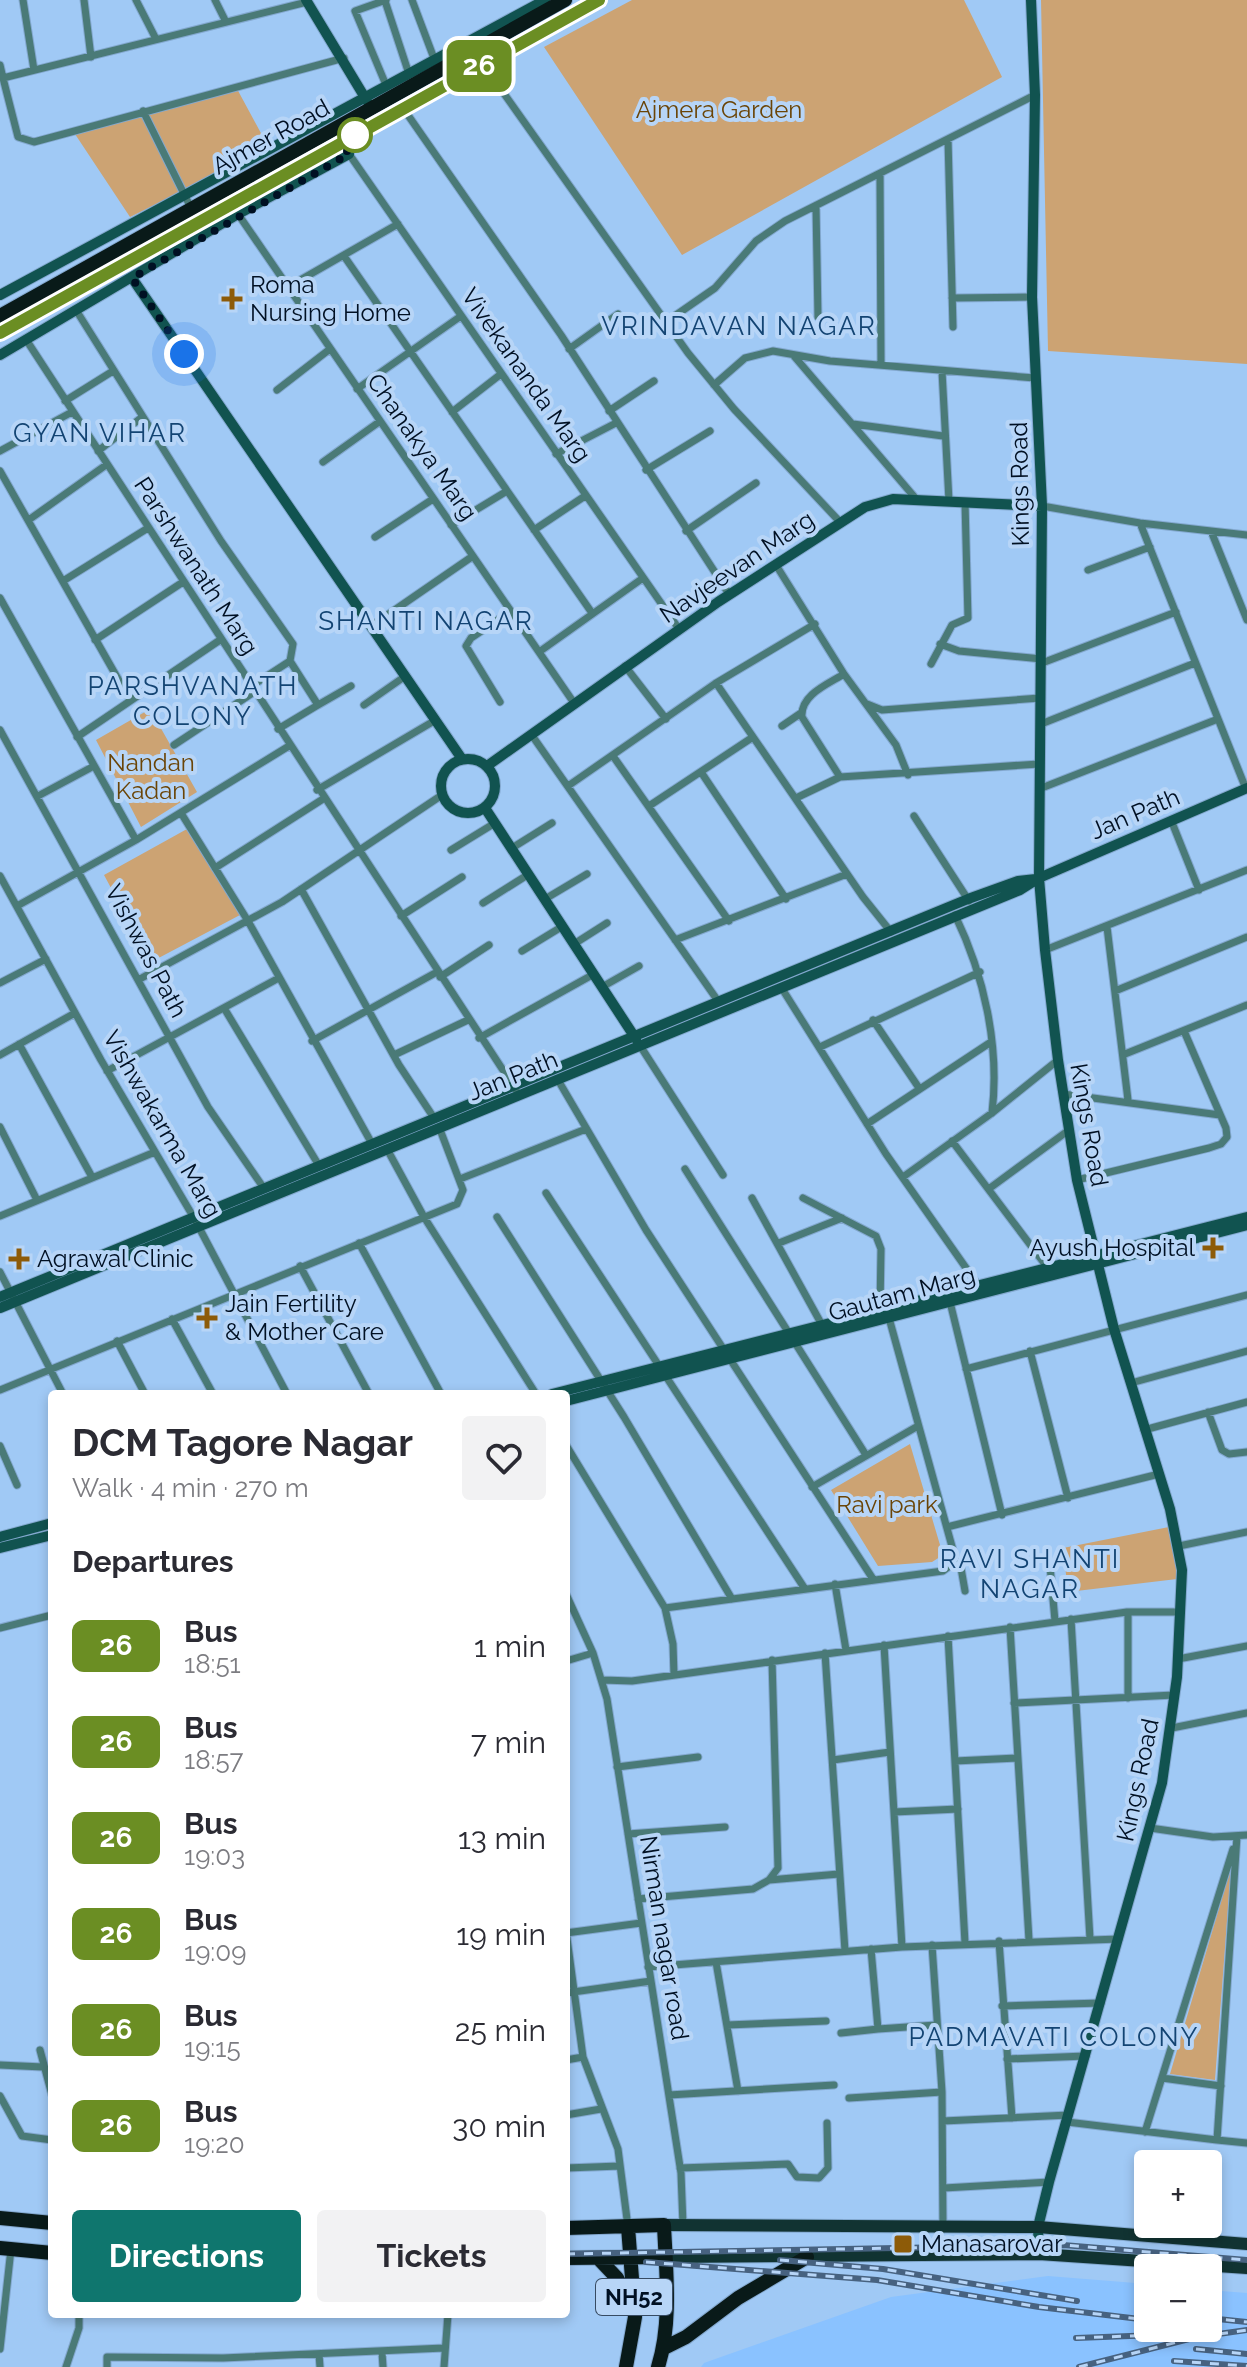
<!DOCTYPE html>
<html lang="en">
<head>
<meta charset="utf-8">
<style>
  :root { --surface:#fff; --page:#f2f2f3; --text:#2b2b33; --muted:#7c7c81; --accent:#0f766e }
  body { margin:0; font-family:Raleway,sans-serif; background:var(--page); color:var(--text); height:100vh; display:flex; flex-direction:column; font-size:30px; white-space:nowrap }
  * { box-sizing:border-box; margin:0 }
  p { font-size:26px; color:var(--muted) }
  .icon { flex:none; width:44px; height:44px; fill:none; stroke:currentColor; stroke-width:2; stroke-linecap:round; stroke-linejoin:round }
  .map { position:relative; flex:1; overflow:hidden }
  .details { position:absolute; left:48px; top:1390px; width:522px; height:928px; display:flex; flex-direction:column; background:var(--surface); border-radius:8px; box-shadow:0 4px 12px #0003 }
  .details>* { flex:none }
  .badge { padding:0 16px; border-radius:12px; font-size:28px; line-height:52px }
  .controls { position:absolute; left:1134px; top:2150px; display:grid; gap:16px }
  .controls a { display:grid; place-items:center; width:88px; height:88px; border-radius:8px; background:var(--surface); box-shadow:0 4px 12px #0003; font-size:40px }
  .you { position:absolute; width:40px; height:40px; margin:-20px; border:6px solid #fff; border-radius:50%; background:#1a73e8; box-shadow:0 0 0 12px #1a73e833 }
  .map>.badge { position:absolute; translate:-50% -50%; box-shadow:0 0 0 4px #fff }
  h2 { padding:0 24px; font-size:30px; line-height:72px }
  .round { display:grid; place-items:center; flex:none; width:84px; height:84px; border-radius:8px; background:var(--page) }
  .overview { display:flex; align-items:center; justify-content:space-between; height:136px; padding:0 24px }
  h1 { font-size:38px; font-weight:700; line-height:60px }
  .primary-button { display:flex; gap:16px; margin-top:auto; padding:16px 24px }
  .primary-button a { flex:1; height:92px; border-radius:8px; background:var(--accent); color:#fff; font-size:32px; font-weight:700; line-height:92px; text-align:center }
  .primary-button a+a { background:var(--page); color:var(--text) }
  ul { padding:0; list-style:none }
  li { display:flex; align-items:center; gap:24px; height:96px; padding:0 24px }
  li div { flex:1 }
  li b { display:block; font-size:30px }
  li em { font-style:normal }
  li .badge { min-width:88px; font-weight:700; text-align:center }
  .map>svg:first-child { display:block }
</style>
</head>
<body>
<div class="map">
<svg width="1247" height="2367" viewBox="0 0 1247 2367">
  <rect width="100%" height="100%" fill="#a0c9f5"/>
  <path fill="#8ac2ff" d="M1048 2276 1148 2284V2328H1208V2290L1247 2293V2367H701L704 2363 891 2297Z"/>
  <path fill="#cca373" d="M632 0H964L1002 77 682 255 544 47Z
    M1041 0H1247V364L1048 351Z
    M236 87 269 148 130 217 73 131Z
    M150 709 197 792 141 827 96 740Z
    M187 829 240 915 151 962 104 875Z
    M910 1444 943 1555 932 1562 878 1566 831 1490Z
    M1179 1525 1177 1579 1068 1592 1063 1548Z
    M1231 1868 1215 2080 1170 2074Z"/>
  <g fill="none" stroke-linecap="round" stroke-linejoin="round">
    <defs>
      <path id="street" d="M23 0 34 70
        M84 0 91 57
        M136 0 156 39
        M215 0 226 22
        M386 0 355 11 386 85
        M412 0 435 61
        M385 1 409 74
        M483 64 688 353 734 409 840 522
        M0 65 3 78 307 2
        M3 78 18 137 34 142 344 58
        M403 108 561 335 729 594
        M143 111 191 208
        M948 139 953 327
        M349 154 679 629
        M880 174 881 364
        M816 206 818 317
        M238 214 574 703
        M344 256 592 613
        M288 287 398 224
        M952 298 1032 297
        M76 310 221 541 293 644 290 661 250 687
        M666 322 715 288 756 241 785 221 1035 95
        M27 341 516 1090
        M569 349 618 314
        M794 356 917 500
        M942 371 949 501
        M714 385 745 358 773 351 830 361 1035 378
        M357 389 461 316
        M277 390 330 349
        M65 401 113 371
        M609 411 654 381
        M452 412 501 374
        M853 424 943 436
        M0 451 72 412
        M98 451 141 418
        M556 454 616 423
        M323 462 379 422
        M646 470 710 431
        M0 471 130 700
        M1042 506 1140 523 1247 535
        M30 519 106 465
        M1140 523 1246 789
        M451 525 507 491
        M534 530 585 496
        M686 531 756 483
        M1211 531 1247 620
        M375 537 433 499
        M776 565 844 674 896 745 908 775
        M1088 570 1150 547
        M63 581 148 528
        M0 598 136 840
        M370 627 473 556
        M95 640 183 582
        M940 644 959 651 1042 659
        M539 652 643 578
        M1042 663 1176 612
        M931 664 952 625 968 618 965 502
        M625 666 666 719
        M716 683 863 897 891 932
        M500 702 466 646 471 638 511 611
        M867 704 882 710 1040 698
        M318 705 351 686
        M364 705 404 677
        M1041 724 1195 663
        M782 726 801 713
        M278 729 318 705 290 661
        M0 730 208 1107 263 1187
        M531 734 718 1001
        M77 737 220 640
        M174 745 254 692
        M613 756 729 921
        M701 772 786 899
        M840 777 802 717C800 695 828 684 844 674
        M568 786 716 683 815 624
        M1039 789 1218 719
        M317 790 434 721
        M38 796 94 766
        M796 798 840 777 1039 764
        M649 806 753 737
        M181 813 248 921 371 1142
        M914 816 969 901
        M1171 820 1199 890
        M512 848 552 823
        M451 850 495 823
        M215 868 323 799
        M0 876 101 1060 194 1218 287 1394
        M301 889 399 1065 434 1118
        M545 899 587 874
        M483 903 529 874
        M17 906 136 840 289 746
        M955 915C984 975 1000 1046 992 1113
        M401 916 462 877
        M1107 927 1128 1100
        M675 940 847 874
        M574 944 607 923
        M1045 950 1247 870
        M522 951 563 926
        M440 977 489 945
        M138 980 282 902 442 795
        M0 983 46 959
        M602 987 639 966
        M781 987 886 1154 978 1285
        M1115 991 1247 937
        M224 1008 318 1164
        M873 1020 919 1088
        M479 1038 594 974
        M312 1041 437 972
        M19 1044 92 1177
        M639 1044 723 1175
        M820 1047 980 972
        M1125 1054 1247 1005
        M0 1055 75 1013
        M394 1055 468 1020
        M107 1071 277 979
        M558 1080 646 1230 873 1579
        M1063 1094 1220 1115
        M867 1124 991 1042
        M0 1127 37 1200
        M952 1141 1047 1267
        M387 1149 424 1217 536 1394
        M685 1169 866 1455
        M903 1177 992 1113 1058 1060
        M460 1179 586 1129
        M1077 1180 1209 1148 1221 1144 1227 1137 1226 1128 1184 1031
        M990 1188 1069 1130
        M546 1193 805 1589
        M752 1198 822 1325
        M803 1198 876 1236 881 1249 880 1310
        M0 1216 155 1152
        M497 1217 624 1417 732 1599
        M359 1243 441 1394
        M779 1243 842 1218
        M300 1266 369 1394
        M0 1272 63 1394
        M950 1302 1002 1515
        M172 1319 213 1394
        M117 1341 145 1394
        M1030 1351 1068 1498
        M966 1369 1247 1295
        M1131 1383 1247 1351
        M0 1390 457 1204 463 1190 439 1127
        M1208 1412 1222 1450 1229 1454 1247 1452
        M1144 1430 1247 1402
        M566 1445 665 1608 673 1644 674 1675
        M0 1446 17 1485
        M812 1487 918 1426
        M947 1527 1159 1474
        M1179 1546 1247 1532
        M956 1561 961 1568 965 1591
        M1050 1566 1055 1621
        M835 1584 846 1650
        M566 1594 593 1653 607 1699 681 2173 683 2225
        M665 1608 943 1571 956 1561 889 1318
        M1071 1619 1090 1939
        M1010 1627 1029 1940
        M0 1628 52 1615
        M948 1636 965 1943
        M884 1645 902 1947
        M825 1653 845 1951
        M1178 1659 1247 1646
        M566 1661 593 1653
        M603 1680 632 1681 1127 1612H1181
        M1128 1698V1612
        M1014 1703 1174 1695
        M1172 1728 1247 1713
        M833 1760 890 1752
        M955 1761 1017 1758
        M617 1767 698 1757
        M894 1812 958 1809
        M1150 1828 1213 1837 1247 1835
        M628 1834 725 1827
        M1237 1836 1217 2140 1247 2143
        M769 1880 839 1874
        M638 1899 753 1889 769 1880 778 1868 772 1660
        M566 1931 583 2057 618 2149 628 2227
        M566 1933 641 1923
        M999 1941 1012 2118
        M932 1945 942 2092 943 2229
        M871 1949 878 2029 936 2025
        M716 1962 738 2091
        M648 1967 902 1947 1119 1939
        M566 1993 651 1981
        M1002 2006 1101 2003
        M727 2025 826 2021
        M841 2033 878 2029
        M40 2050 52 2095
        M1007 2059 1086 2056
        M566 2060 583 2057
        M0 2065 43 2067
        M1162 2078 1221 2086
        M669 2095 834 2085
        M0 2096 22 2136 52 2140
        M849 2098 942 2092
        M566 2115 601 2109
        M943 2121 1069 2115
        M1067 2122 1217 2140
        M1145 2132 1233 1849
        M566 2168 620 2166
        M680 2168 788 2164 797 2177 819 2178 828 2168 827 2123
        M944 2188 1049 2182
        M0 2349 11 2249
        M382 2352 383 2367
        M319 2354 320 2367
        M66 2367 79 2328V2314
        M107 2367V2357L223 2358 444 2348
        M444 2367 448 2314"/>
      <path id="secondary" d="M306 0 367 101
        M1031 0 1035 95 1032 297 1042 506 1039 878 1045 950 1058 1060 1077 1180 1114 1329 1170 1509 1182 1570 1177 1677 1162 1783 1049 2182 1038 2227 1039 2254
        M132 278 462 759
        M0 295 545 0
        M0 355 238 214 349 154 341 142
        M441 786a27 27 0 1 1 54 0a27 27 0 1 1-54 0Z
        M487 766 718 602 865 507 893 499 1042 506
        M485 808 636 1039
        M0 1297 968 899 1018 881 1036 879
        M0 1308 1020 890 1039 878 1247 788
        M552 1394 1247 1217
        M566 1401 1247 1225
        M0 1537 52 1523
        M0 1548 52 1535"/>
      <path id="primary" d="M664 2225 1038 2227 1247 2244
        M665 2257 1039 2254 1247 2268"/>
      <path id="highway" d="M0 316 565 0
        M0 333 599 0
        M0 2218 52 2223
        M566 2228 664 2225C666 2272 672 2322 658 2367
        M0 2248 52 2253
        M566 2258 665 2257
        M598 2258 617 2278 632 2310
        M664 2348 686 2337 738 2298 807 2257
        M626 2367 635 2317 628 2227"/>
    </defs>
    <use href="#street" stroke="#83a8cf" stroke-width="9"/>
    <use href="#secondary" stroke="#83a8cf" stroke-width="12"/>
    <use href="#primary" stroke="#83a8cf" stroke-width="14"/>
    <use href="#highway" stroke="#83a8cf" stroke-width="16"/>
    <use href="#street" stroke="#4a7a77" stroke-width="7"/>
    <use href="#secondary" stroke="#115350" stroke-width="10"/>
    <use href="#primary" stroke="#113332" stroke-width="12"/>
    <use href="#highway" stroke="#091a19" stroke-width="14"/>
    <defs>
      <path id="rail" d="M566 2254 1063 2245 1247 2260
        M780 2260 883 2269 1077 2301
        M646 2262 877 2280 1039 2307 1148 2320
        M1208 2318 1247 2322
        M1076 2338 1184 2334
        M1196 2349 1247 2354
        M1174 2361 1247 2366
        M1079 2367 1197 2337 1247 2330"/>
    </defs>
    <use href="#rail" stroke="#476280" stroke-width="6"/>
    <use href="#rail" stroke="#b7d5f7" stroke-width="3" stroke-dasharray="9" stroke-linecap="butt"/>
  </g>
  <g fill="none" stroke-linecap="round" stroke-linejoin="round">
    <defs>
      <path id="line" d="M0 333 599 0"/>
    </defs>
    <use href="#line" stroke="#fff" stroke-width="18"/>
    <use href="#line" stroke="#6b8e23" stroke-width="12"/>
    <path stroke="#001023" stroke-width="8" stroke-dasharray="0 14.4" d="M184 354 132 278 349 154 341 142 355 135"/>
  </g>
  <circle fill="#fff" stroke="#6b8e23" stroke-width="4" cx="355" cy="135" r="16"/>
  <g fill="#8d5b08" stroke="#b7d5f7" stroke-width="3">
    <path d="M228 287h8v8h8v8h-8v8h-8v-8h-8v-8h8z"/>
    <path d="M1209 1236h8v8h8v8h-8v8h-8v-8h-8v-8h8z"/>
    <path d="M15 1247h8v8h8v8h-8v8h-8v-8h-8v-8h8z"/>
    <path d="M203 1306h8v8h8v8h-8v8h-8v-8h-8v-8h8z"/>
    <rect x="893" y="2234" width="20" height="20" rx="4"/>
  </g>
  <g text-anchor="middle" stroke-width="8" stroke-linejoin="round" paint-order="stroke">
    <rect fill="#b7d5f7" stroke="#374b63" stroke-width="2" x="596" y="2279" width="76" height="36" rx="6"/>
    <g font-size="22" font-weight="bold" fill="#001023">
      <text x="634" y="2305">NH52</text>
    </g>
    <g font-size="24" fill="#6a4406" stroke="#b7d5f7">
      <text x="719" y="118">Ajmera Garden</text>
      <text x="151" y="771">Nandan<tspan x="151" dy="28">Kadan</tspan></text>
      <text x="887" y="1513">Ravi park</text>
    </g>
    <g font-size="24" fill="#001023" stroke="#b7d5f7">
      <text transform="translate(271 137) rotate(-29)" y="8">Ajmer Road</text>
      <text transform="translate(526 375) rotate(55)" y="8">Vivekananda Marg</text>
      <text transform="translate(422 447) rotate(55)" y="8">Chanakya Marg</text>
      <text transform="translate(1020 484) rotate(-91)" y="8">Kings Road</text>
      <text transform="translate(196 566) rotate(57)" y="8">Parshwanath Marg</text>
      <text transform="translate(737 567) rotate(-34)" y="8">Navjeevan Marg</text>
      <text transform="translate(1135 814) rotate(-23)" y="8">Jan Path</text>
      <text transform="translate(146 951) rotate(62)" y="8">Vishwas Path</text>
      <text transform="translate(513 1076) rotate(-22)" y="8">Jan Path</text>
      <text transform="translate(162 1124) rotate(60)" y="8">Vishwakarma Marg</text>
      <text transform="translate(1089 1125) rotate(80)" y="8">Kings Road</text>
      <text transform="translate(902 1294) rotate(-15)" y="8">Gautam Marg</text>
      <text transform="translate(1138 1780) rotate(-78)" y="8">Kings Road</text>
      <text transform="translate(664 1938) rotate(81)" y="8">Nirman nagar road</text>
    </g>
    <g font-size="24" fill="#001023" stroke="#b7d5f7" text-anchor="start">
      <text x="250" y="293">Roma<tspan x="250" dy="28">Nursing Home</tspan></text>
      <text x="1195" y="1256" text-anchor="end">Ayush Hospital</text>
      <text x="37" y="1267">Agrawal Clinic</text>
      <text x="225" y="1312">Jain Fertility<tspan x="225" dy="28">&amp; Mother Care</tspan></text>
      <text x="921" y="2252">Manasarovar</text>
    </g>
    <g font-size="26" letter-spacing="2" fill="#134473" stroke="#b7d5f7">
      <text x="739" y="335">VRINDAVAN NAGAR</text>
      <text x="100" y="442">GYAN VIHAR</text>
      <text x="426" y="630">SHANTI NAGAR</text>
      <text x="193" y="695">PARSHVANATH<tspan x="193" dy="30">COLONY</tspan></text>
      <text x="1030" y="1568">RAVI SHANTI<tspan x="1030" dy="30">NAGAR</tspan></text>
      <text x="1054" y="2046">PADMAVATI COLONY</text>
    </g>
  </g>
</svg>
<div class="controls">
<a>+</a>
<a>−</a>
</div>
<div class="you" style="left:184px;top:354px"></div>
<b class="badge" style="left:479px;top:66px;background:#6b8e23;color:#fff">26</b>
<section class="details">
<div class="overview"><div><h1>DCM Tagore Nagar</h1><p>Walk · 4 min · 270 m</p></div><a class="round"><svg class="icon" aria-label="heart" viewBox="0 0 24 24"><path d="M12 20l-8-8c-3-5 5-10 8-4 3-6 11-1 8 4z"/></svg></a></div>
<h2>Departures</h2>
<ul>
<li><span class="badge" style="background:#6b8e23;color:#fff">26</span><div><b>Bus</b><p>18:51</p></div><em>1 min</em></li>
<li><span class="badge" style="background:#6b8e23;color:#fff">26</span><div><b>Bus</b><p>18:57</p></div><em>7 min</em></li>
<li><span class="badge" style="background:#6b8e23;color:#fff">26</span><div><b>Bus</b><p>19:03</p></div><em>13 min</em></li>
<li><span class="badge" style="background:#6b8e23;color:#fff">26</span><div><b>Bus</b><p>19:09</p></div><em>19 min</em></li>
<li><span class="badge" style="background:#6b8e23;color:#fff">26</span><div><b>Bus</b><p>19:15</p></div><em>25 min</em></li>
<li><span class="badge" style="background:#6b8e23;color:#fff">26</span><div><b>Bus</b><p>19:20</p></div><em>30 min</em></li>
</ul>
<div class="primary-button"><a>Directions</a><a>Tickets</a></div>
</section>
</div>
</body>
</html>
